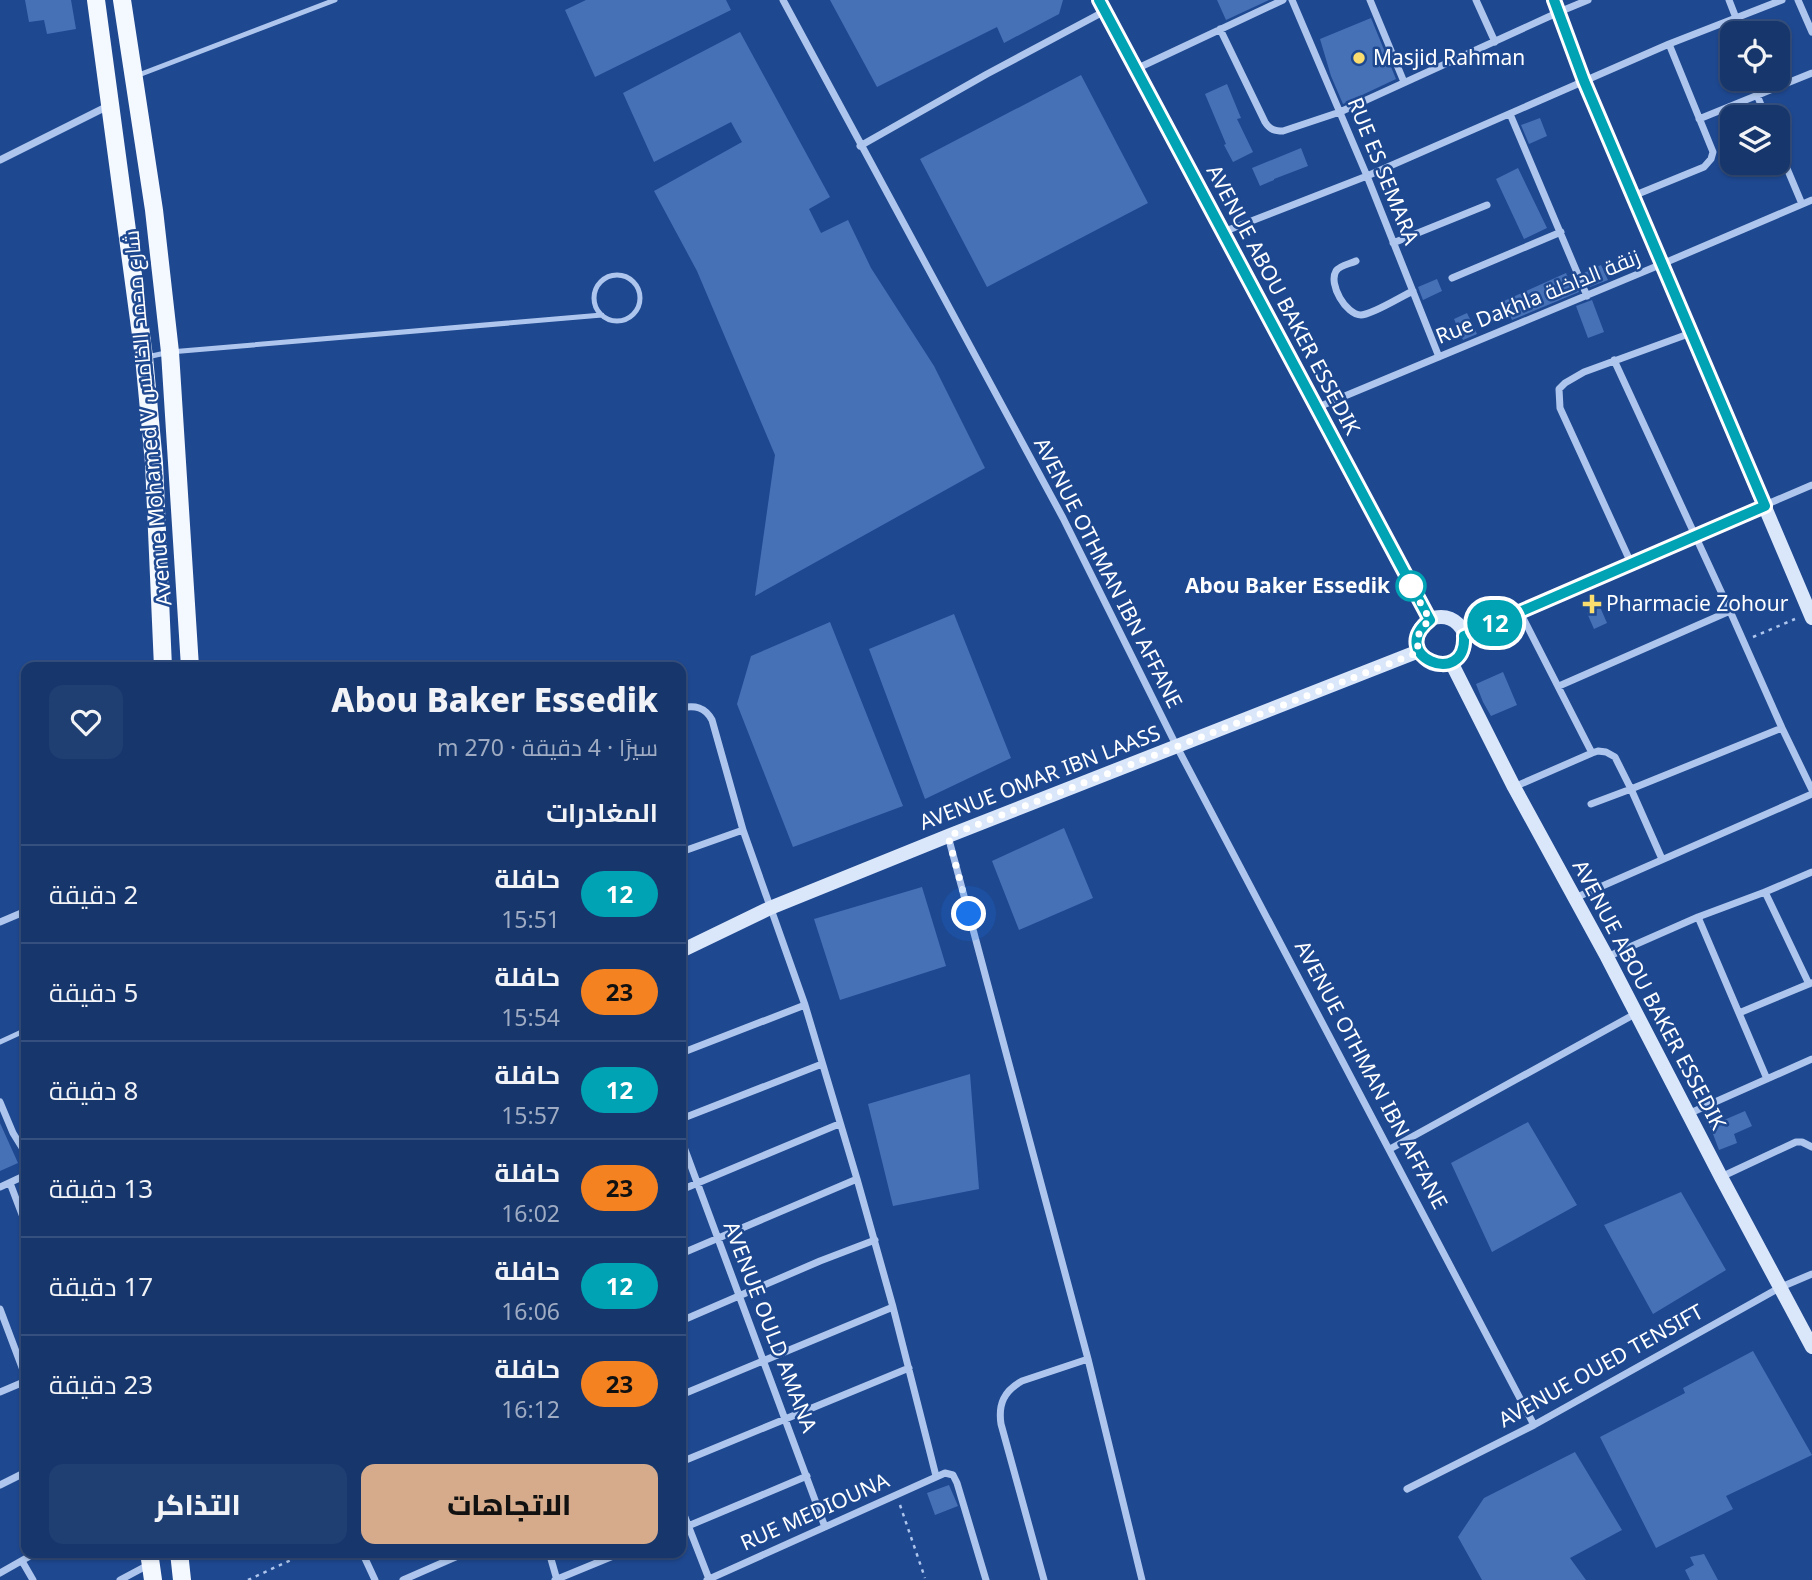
<!DOCTYPE html>
<html lang="ar">
<head>
<meta charset="utf-8">
<style>
  :root { --surface:#16366c; --page:#1f3e72; --text:#f1f3f6; --muted:#9eabc2; --line:#35507f; --accent:#d6ab8b }
  body { margin:0; font-family:"Noto Sans",Cairo,sans-serif; background:var(--page); color:var(--text); direction:rtl; height:100vh; display:flex; flex-direction:column; font-size:26px; white-space:nowrap }
  * { box-sizing:border-box; margin:0 }
  p { font-size:23px; color:var(--muted) }
  .icon { flex:none; width:38px; height:38px; fill:none; stroke:currentColor; stroke-width:2; stroke-linecap:round; stroke-linejoin:round }
  .map { position:relative; flex:1; overflow:hidden; direction:ltr }
  .details { position:absolute; left:21px; top:662px; width:665px; height:896px; display:flex; flex-direction:column; background:var(--surface); border-radius:14px; box-shadow:0 2px 5px #0004,0 0 0 2px var(--line); direction:rtl }
  .details>* { flex:none }
  .badge { padding:0 14px; border-radius:23px; font-size:24px; line-height:46px }
  .fabs { position:absolute; left:1720px; top:21px; display:grid; gap:14px }
  .fabs a { display:grid; place-items:center; width:70px; height:70px; border-radius:14px; background:var(--surface); box-shadow:0 2px 5px #0004,0 0 0 2px var(--line); font-size:35px }
  .you { position:absolute; width:35px; height:35px; margin:-18px; border:5px solid #fff; border-radius:50%; background:#1a73e8; box-shadow:0 0 0 10px #1a73e833 }
  .map>.badge { position:absolute; translate:-50% -50%; box-shadow:0 0 0 4px #fff }
  h2 { padding:0 28px; font-size:26px; line-height:63px }
  .round { display:grid; place-items:center; flex:none; width:74px; height:74px; border-radius:14px; background:var(--page) }
  .head { display:flex; align-items:center; justify-content:space-between; height:119px; padding:0 28px }
  h1 { font-size:33px; font-weight:800; line-height:52px }
  .primary-button { display:flex; gap:14px; margin-top:auto; padding:14px 28px }
  .primary-button a { flex:1; height:80px; border-radius:14px; background:var(--accent); color:#111; font-size:28px; font-weight:800; line-height:80px; text-align:center }
  .primary-button a+a { background:var(--page); color:var(--text) }
  ul { padding:0; list-style:none }
  li { display:flex; align-items:center; gap:21px; height:98px; padding:0 28px; border-top:2px solid var(--line) }
  li div { flex:1 }
  li b { display:block; font-size:26px }
  li em { font-style:normal }
  li .badge { min-width:77px; font-weight:700; text-align:center }
  .map>svg:first-child { display:block }
</style>
</head>
<body>
<div class="map">
<svg width="1812" height="1580" viewBox="0 0 1812 1580">
  <rect width="100%" height="100%" fill="#1e4890"/>
  <path fill="#4771b7" d="M25 0H71L76 29 47 34 44 20 29 22Z
    M586 0H726L731 10 595 77 565 10Z
    M830 0H1063L1059 14 1004 43 997 27 877 87Z
    M1217 0H1269L1226 20Z
    M1371 18 1396 79 1343 104 1331 76 1320 39Z
    M740 32 830 197 809 209 821 233 848 220 871 268 934 366 985 468 755 596 775 455 697 271 654 191 742 142 731 122 654 162 623 93Z
    M1081 75 1148 203 987 287 920 159Z
    M1227 84 1241 118 1237 119 1253 152 1233 162 1224 145 1226 144 1205 94Z
    M1540 118 1547 136 1529 144 1521 125Z
    M1301 148 1308 166 1274 179V180L1260 186 1252 168Z
    M1518 168 1547 228 1524 239 1496 179Z
    M1601 265 1608 280 1590 287 1584 273Z
    M1566 273 1569 280 1573 278 1579 292 1512 320 1504 301Z
    M1437 279 1442 291 1423 300 1418 287Z
    M1592 300 1604 332 1588 338 1576 306Z
    M1467 313 1477 334 1463 340 1454 319Z
    M1600 607 1607 623 1594 629 1587 613Z
    M954 614 1011 758 925 799 869 649Z
    M830 622 903 806 793 847 737 704 751 656Z
    M1503 672 1517 705 1491 716 1483 702 1476 684Z
    M1064 828 1093 898 1019 930 992 861Z
    M922 887 946 966 840 1000 814 919Z
    M970 1074 979 1189 893 1206 868 1104Z
    M1745 1111 1752 1126 1734 1134 1737 1143 1719 1150 1710 1126Z
    M1528 1122 1577 1205 1492 1252 1451 1163Z
    M0 1123 18 1163 0 1171Z
    M1681 1192 1726 1270 1653 1314 1604 1225Z
    M1753 1351 1812 1455 1726 1496 1733 1509 1656 1548 1600 1437 1685 1393 1683 1388Z
    M1575 1452 1622 1530 1570 1558 1586 1580H1482L1458 1537 1484 1498Z
    M949 1485 958 1506 935 1515 927 1493Z
    M1704 1554 1718 1580H1690L1685 1570 1694 1565 1690 1557Z"/>
  <g fill="none" stroke-linecap="round" stroke-linejoin="round">
    <path stroke="#aec6ed" stroke-width="2.5" stroke-dasharray="3.5 5" stroke-linecap="butt" d="M1753 637 1795 619
      M900 1505 925 1578
      M248 1580 308 1552"/>
    <path stroke="#aec6ed" stroke-width="5" d="M136 76 335 0
      M594 298a23 23 0 1 1 46 0a23 23 0 1 1-46 0Z
      M147 357 170 352 602 315
      M0 1042 26 1030"/>
    <path stroke="#aec6ed" stroke-width="7" d="M783 0 1063 518 1177 747 1534 1425
      M1292 0 1367 176 1439 357
      M1370 0 1404 82
      M1476 0 1495 42
      M1729 0 1736 18
      M1798 0 1812 32
      M1220 29 1265 122C1270 130 1275 131 1283 131L1340 112 1559 12 1588 0
      M1136 69 1283 0
      M1757 95 1766 117
      M1510 114 1587 296
      M1699 119 1812 73
      M860 146 987 74 1105 11
      M1778 147 1802 204
      M0 160 110 105
      M1633 196 1704 167 1711 159 1713 152 1669 44
      M1223 232 1367 176 1669 44 1782 0
      M1393 243 1487 205
      M1356 261C1350 264 1340 265 1336 271 1328 284 1346 315 1361 315 1372 315 1402 296 1413 291
      M1452 278 1561 232
      M1614 360 1730 611 1782 728 1812 790
      M1316 408 1662 264 1812 200
      M1765 505 1812 485
      M1631 563 1560 408 1559 389 1565 383 1584 372 1691 333
      M1520 612 1592 753
      M1559 686 1730 611
      M681 708C695 705 705 707 712 720L743 830 805 1005 857 1179 893 1307 936 1476
      M1514 787 1592 753 1598 751 1606 752 1615 757 1631 789 1662 859
      M1591 804 1631 789 1782 728
      M948 836 1088 1359 1142 1580
      M681 852 743 830
      M1765 892 1809 984
      M1575 898 1812 794
      M1698 917 1767 1079
      M0 922 26 911
      M1607 957 1698 917 1765 892 1812 872
      M1739 1013 1811 983
      M681 1053 805 1005
      M0 1102 13 1133 26 1154
      M1688 1114 1812 1059
      M681 1119 822 1064
      M681 1139 825 1527
      M1390 1149 1635 1014
      M1721 1177 1796 1142H1802L1812 1147
      M10 1183 26 1225
      M0 1187 26 1175
      M681 1190 839 1124
      M681 1254 857 1179
      M0 1309 26 1378
      M681 1321 820 1261 875 1240
      M0 1392 26 1381
      M681 1395 893 1307
      M681 1462 909 1368
      M0 1485 26 1472
      M1407 1489 1534 1425 1779 1288 1812 1274
      M681 1507 709 1579
      M681 1529 807 1476
      M362 1552 375 1580
      M549 1552 557 1580
      M22 1561 33 1580
      M0 1573 37 1552
      M120 1580 150 1564
      M403 1580 467 1552
      M555 1580 623 1552
      M707 1580 945 1473 953 1475 957 1483 986 1580
      M1044 1580 1001 1424C998 1404 1004 1391 1022 1381L1088 1359"/>
    <path stroke="#dae6fa" stroke-width="14" d="M1099 0 1430 620
      M1554 0 1584 81 1812 618
      M1417 641a24 24 0 1 1 48 0a24 24 0 1 1-48 0Z
      M1464 636 1765 506
      M1451 662 1514 787 1607 957 1721 1177 1812 1347
      M681 951 770 908 948 836 1419 651"/>
    <path stroke="#f4f8ff" stroke-width="18" d="M96 0 144 357 154 463 163 667
      M122 0 154 210 170 352 190 667
      M149 1552 153 1580
      M179 1552 182 1580"/>
  </g>
  <g fill="none" stroke-linecap="round" stroke-linejoin="round">
    <defs>
      <path id="line" d="M1099 0 1430 620C1385 655 1467 690 1464 636L1765 506 1584 81 1554 0"/>
    </defs>
    <use href="#line" stroke="#fff" stroke-width="16"/>
    <use href="#line" stroke="#00a3b4" stroke-width="10"/>
    <path stroke="#fff" stroke-width="7" stroke-dasharray="0 12.6" d="M969 914 948 836 1419 652C1415 638 1419 629 1430 620L1411 586"/>
  </g>
  <g fill="#fbdc6e" stroke="#1e4890" stroke-width="2.5">
    <circle cx="1359" cy="58" r="7"/>
    <path d="M1588.5 593.5h7v7h7v7h-7v7h-7v-7h-7v-7h7z"/>
  </g>
  <circle fill="#fff" stroke="#00a3b4" stroke-width="3.5" cx="1411" cy="586" r="14"/>
  <g text-anchor="middle" stroke-width="5" stroke-linejoin="round" paint-order="stroke">
    <g font-size="21" fill="#fff" stroke="#1e4890" text-anchor="start">
      <text x="1373" y="65">Masjid Rahman</text>
      <text x="1606" y="611">Pharmacie Zohour</text>
    </g>
    <g font-size="21" fill="#fff" stroke="#1e4890">
      <text transform="translate(1383 171) rotate(68)" y="7">RUE ES SEMARA</text>
      <text transform="translate(1538 297) rotate(-22)" y="7">Rue Dakhla زنقة الداخلة</text>
      <text transform="translate(1283 300) rotate(62)" y="7">AVENUE ABOU BAKER ESSEDIK</text>
      <text transform="translate(148 418) rotate(-95)" y="7">Avenue Mohamed V شارع محمد الخامس</text>
      <text transform="translate(1108 573) rotate(63)" y="7">AVENUE OTHMAN IBN AFFANE</text>
      <text transform="translate(1040 778) rotate(-21)" y="7">AVENUE OMAR IBN LAASS</text>
      <text transform="translate(1649 995) rotate(62)" y="7">AVENUE ABOU BAKER ESSEDIK</text>
      <text transform="translate(1371 1075) rotate(62)" y="7">AVENUE OTHMAN IBN AFFANE</text>
      <text transform="translate(770 1327) rotate(69)" y="7">AVENUE OULD AMANA</text>
      <text transform="translate(1601 1366) rotate(-29)" y="7">AVENUE OUED TENSIFT</text>
      <text transform="translate(815 1512) rotate(-24)" y="7">RUE MEDIOUNA</text>
    </g>
    <g font-size="21" font-weight="bold" fill="#fff" stroke="#1e4890" text-anchor="end">
      <text x="1390" y="593">Abou Baker Essedik</text>
    </g>
  </g>
</svg>
<div class="fabs">
<a><svg class="icon" aria-label="locate" viewBox="0 0 24 24"><circle cx="12" cy="12" r="6"/><path d="M12 2v4M12 18v4M2 12h4M18 12h4"/></svg></a>
<a><svg class="icon" aria-label="layers" viewBox="0 0 24 24"><path d="M12 4l9 5-9 5-9-5zM3 14l9 5 9-5"/></svg></a>
</div>
<div class="you" style="left:969px;top:914px"></div>
<b class="badge" style="left:1495px;top:623px;background:#00a3b4;color:#fff">12</b>
<section class="details">
<div class="head"><div><h1>Abou Baker Essedik</h1><p>سيرًا · 4 دقيقة · 270 m</p></div><a class="round"><svg class="icon" aria-label="heart" viewBox="0 0 24 24"><path d="M12 20l-8-8c-3-5 5-10 8-4 3-6 11-1 8 4z"/></svg></a></div>
<h2>المغادرات</h2>
<ul>
<li><span class="badge" style="background:#00a3b4;color:#fff">12</span><div><b>حافلة</b><p>15:51</p></div><em>2 دقيقة</em></li>
<li><span class="badge" style="background:#f58220;color:#111">23</span><div><b>حافلة</b><p>15:54</p></div><em>5 دقيقة</em></li>
<li><span class="badge" style="background:#00a3b4;color:#fff">12</span><div><b>حافلة</b><p>15:57</p></div><em>8 دقيقة</em></li>
<li><span class="badge" style="background:#f58220;color:#111">23</span><div><b>حافلة</b><p>16:02</p></div><em>13 دقيقة</em></li>
<li><span class="badge" style="background:#00a3b4;color:#fff">12</span><div><b>حافلة</b><p>16:06</p></div><em>17 دقيقة</em></li>
<li><span class="badge" style="background:#f58220;color:#111">23</span><div><b>حافلة</b><p>16:12</p></div><em>23 دقيقة</em></li>
</ul>
<div class="primary-button"><a>الاتجاهات</a><a>التذاكر</a></div>
</section>
</div>
</body>
</html>
